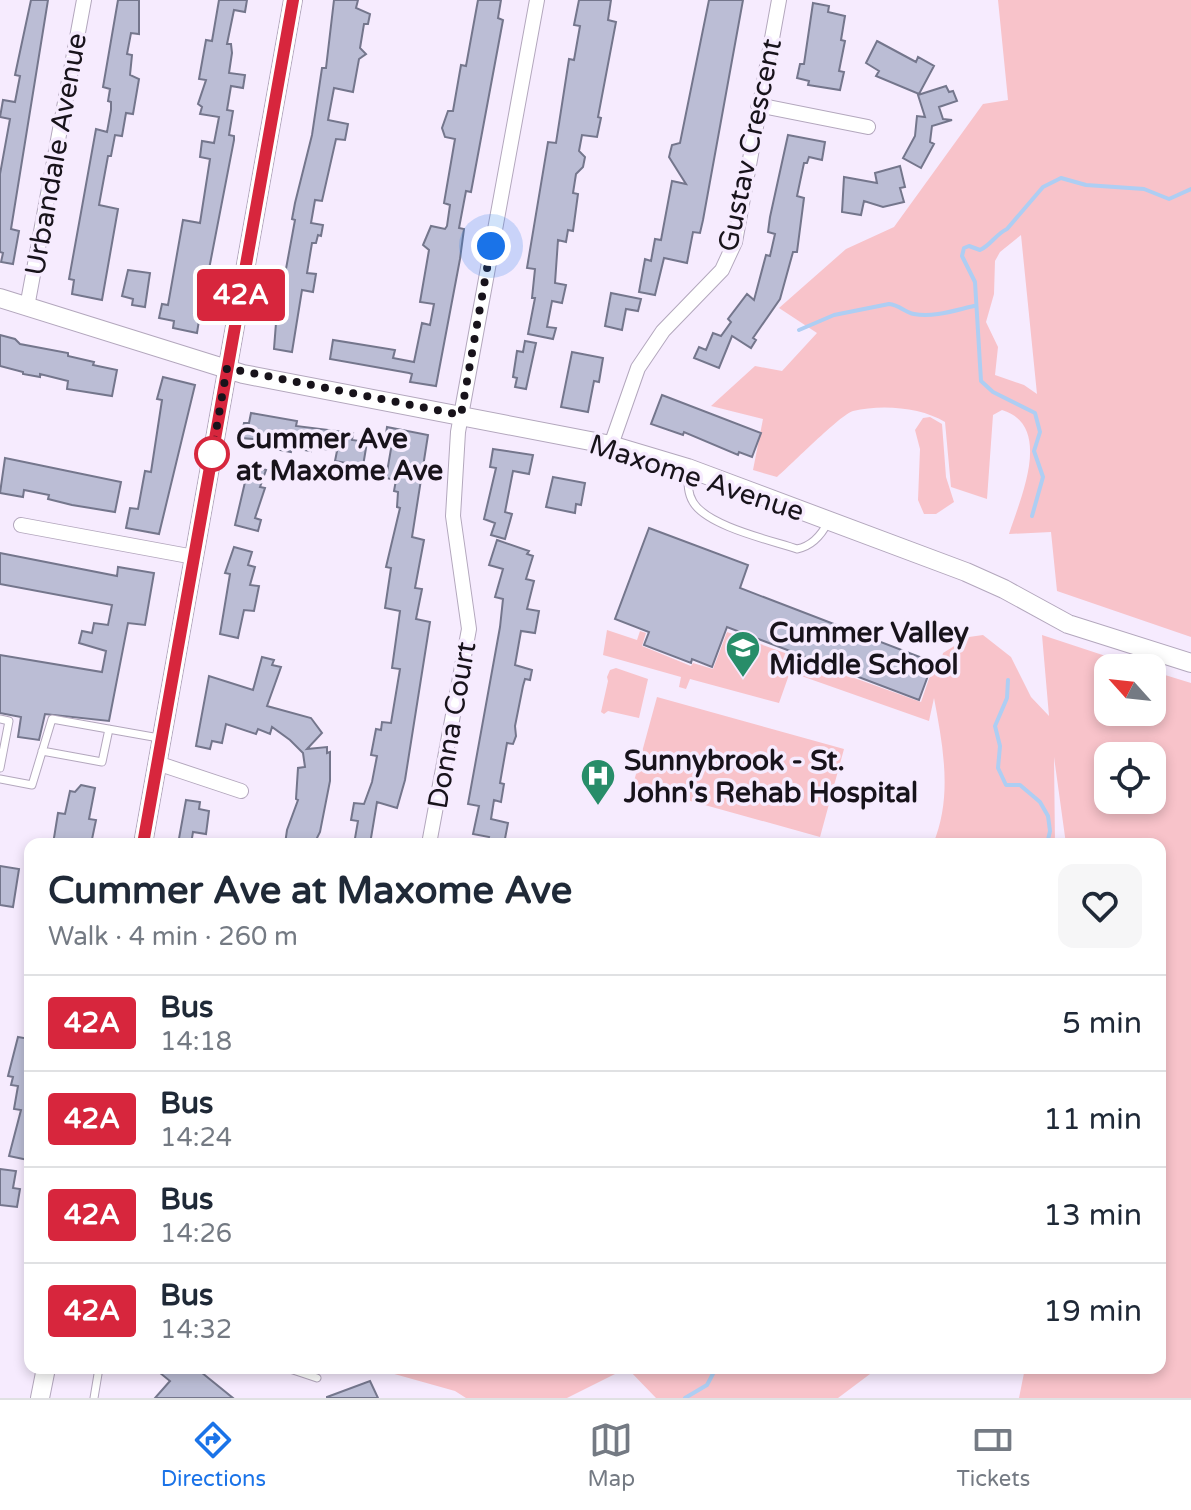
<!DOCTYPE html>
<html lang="en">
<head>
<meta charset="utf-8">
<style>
  :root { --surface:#fff; --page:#f6f6f7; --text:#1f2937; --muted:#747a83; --line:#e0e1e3; --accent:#1a73e8 }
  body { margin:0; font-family:"Varela Round",sans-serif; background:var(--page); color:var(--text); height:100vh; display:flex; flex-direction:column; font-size:30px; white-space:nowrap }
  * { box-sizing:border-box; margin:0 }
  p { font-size:26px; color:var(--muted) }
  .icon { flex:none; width:44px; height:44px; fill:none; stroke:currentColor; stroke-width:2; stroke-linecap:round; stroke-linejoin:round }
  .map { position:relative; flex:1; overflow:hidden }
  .details { position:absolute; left:24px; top:838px; width:1142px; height:536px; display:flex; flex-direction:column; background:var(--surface); border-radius:16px; box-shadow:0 4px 12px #0003 }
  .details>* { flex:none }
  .badge { padding:0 16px; border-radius:6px; font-size:28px; line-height:52px }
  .needle { width:52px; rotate:297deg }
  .tools { position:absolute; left:1094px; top:654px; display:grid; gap:16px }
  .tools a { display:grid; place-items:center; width:72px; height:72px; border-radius:16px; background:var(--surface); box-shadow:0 4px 12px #0003; font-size:40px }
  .you { position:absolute; width:40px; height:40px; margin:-20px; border:6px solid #fff; border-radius:50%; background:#1a73e8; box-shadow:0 0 0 12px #1a73e833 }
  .map>.badge { position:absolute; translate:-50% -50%; box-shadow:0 0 0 4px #fff }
  .round { display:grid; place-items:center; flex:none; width:84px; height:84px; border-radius:16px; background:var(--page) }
  .headline { display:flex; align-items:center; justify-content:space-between; height:136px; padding:0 24px }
  h1 { font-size:38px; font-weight:700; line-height:60px }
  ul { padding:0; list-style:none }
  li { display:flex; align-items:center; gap:24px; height:96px; padding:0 24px; border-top:2px solid var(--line) }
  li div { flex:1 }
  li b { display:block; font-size:30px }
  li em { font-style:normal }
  li .badge { min-width:88px; font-weight:700; text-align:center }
  .dock { display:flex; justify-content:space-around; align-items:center; height:112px; border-top:2px solid var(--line); background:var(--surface); font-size:22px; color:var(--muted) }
  .dock a { display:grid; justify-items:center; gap:4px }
  .dock .current { color:var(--accent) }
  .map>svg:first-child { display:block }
</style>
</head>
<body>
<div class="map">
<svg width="1191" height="1398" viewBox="0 0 1191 1398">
  <rect width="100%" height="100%" fill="#f6ebfe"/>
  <path fill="#f8c3ca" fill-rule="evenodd" d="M998 0H1191V637L1057 591 1051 532 1009 534C1020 499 1054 426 1002 410L993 415 987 499 951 487 945 422C921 407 881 404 853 411 840 415 791 465 777 477L753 470 763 419 711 406 755 366 782 371 817 333 779 308 846 249 894 227 983 104 1008 100ZM1021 235 1037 394 1024 385 995 375 998 347 986 322 994 294 995 261 1000 252Z
    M930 417 942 424 946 477 954 502 936 514H924L918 500 920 449 915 430 923 418Z
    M607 630 637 640 640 631 646 633 642 646 691 666 693 663 713 669 727 632 921 702 934 664 940 666 943 653 969 637 983 635 1011 657 1031 697 1049 716 1042 635 1142 668H1108V712H1152V671L1191 683V1398H1019L1025 1368H1160V844H1066L1054 757 1055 844H933C953 797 943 746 934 698L929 721 790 672 779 703 690 679 686 689 679 687 681 677 603 655ZM1108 756H1152V800H1108Z
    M616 668 648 679 639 718 608 711 604 714 601 712 608 681 607 677 610 670Z
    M657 697 844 749 820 837 633 785Z
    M373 1368H878L838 1398H656L627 1368 567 1398H466L455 1391Z"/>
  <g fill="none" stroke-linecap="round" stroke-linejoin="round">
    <path stroke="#aecef3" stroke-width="4" d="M799 330 834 315 889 304C900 305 904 312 914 314 933 318 956 310 974 306
      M1032 516 1043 477 1034 451 1040 432 1035 413 993 392 981 381 975 282 962 256 964 248 969 246 980 250C991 245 996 234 1007 229L1043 187 1061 178 1086 185 1144 189 1169 199 1191 189
      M1008 680 1007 698 995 726 1000 746 998 768 1006 785H1020L1040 802 1048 816 1050 831 1047 844
      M685 1398 707 1385 716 1368"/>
  </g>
  <path fill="#bbbdd5" stroke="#74768c" stroke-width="2" d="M31 0H48L11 229 19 231 13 264 1 262 3 253 0 252V174L10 119 0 117 3 100 15 102 20 76 15 75Z
    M118 0H139V34L131 33 127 54 132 55 130 75 139 79 133 114 126 113 122 136 115 135 111 156H108L99 205 118 209 102 300 72 294 74 280 69 279 96 129 107 132 111 110V102L108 101 110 89 103 87Z
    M219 0H247L245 12 234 10 227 44H231L232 53 229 73 245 75 243 88 231 86 227 110 233 111 229 135 234 136V140L204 295 197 294 194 313 200 314 197 333 173 328 174 321 159 318 162 304 168 305 183 220 200 223 210 159 200 157 202 141 214 143 219 117 200 114 202 107 198 104 206 80 199 79 206 40 212 41Z
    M334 0H358L356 8 370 14 368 24H364L360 48 366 54 359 59 353 92 334 88 328 120 348 124 345 140 336 139 322 201 315 200 311 223 323 225 321 236 318 235 316 243H312L307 273 316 274 313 292 302 290 292 352 274 349 276 323 295 220 292 219 295 203 312 135 322 68H326Z
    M478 0H501L498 18 503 20 471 192 466 191 459 228 464 229 460 259 436 386 410 382 412 374 409 373 330 359 333 340 395 350 393 358 414 362 422 323 430 325 434 304 420 302 429 250 423 245 431 226 445 229 447 226 450 205 444 203 455 139 445 137 442 128 448 111H453L461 65 466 66Z
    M579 0H611L608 20 616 22 598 117 601 118 597 137 582 135 579 151 585 157 583 167 576 174 573 193 578 194 573 231 568 230 566 242 558 240 555 283 566 285 562 303 552 301 547 327 556 328 553 339 528 334 535 298H532L535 269 527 268 548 142 556 143 569 59 574 60 580 26 574 25Z
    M709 0H743L703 220 700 233 693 232 687 263 664 258 655 295 639 292 645 259 651 261 655 239 661 240 672 181 686 184 669 157 672 145 680 143Z
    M813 3 829 6 828 12 845 16 841 40 845 41 839 71 844 72 840 90 808 85 809 81 797 78 800 64H804Z
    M877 41 916 62 918 57 934 66 919 94 876 76 879 71 866 63Z
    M946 86 949 92 953 91 957 101 939 107 943 119 952 120 932 126 930 142 934 144 921 168 903 158 915 136 917 116 925 117 918 95Z
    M788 135 825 142 822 160 809 157 807 163H804L797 196 804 198 797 252H793L780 299 753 338 756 340 751 348 732 336 719 368 694 358 699 347 706 350 713 333 721 336 731 322 728 319 747 294 754 300 766 255 770 256 775 234 768 232 770 217Z
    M900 166 905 187 900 188 904 202 883 207 864 201 861 215 842 212 844 177 877 183 875 173Z
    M128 270 150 273 145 307 132 305 133 299 122 296Z
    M611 293 641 299 638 311 626 309 622 330 605 326Z
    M0 335 15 339 20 344 68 353V356L94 362 93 365 117 370 112 396 67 389 68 381 40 374V377L23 374V372L0 366Z
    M525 341 536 343 526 389 515 387 517 378 513 377 517 351 523 352Z
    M572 352 603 358 599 382 594 381 588 412 561 407Z
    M163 377 195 385 159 534 126 528 130 508 138 509 145 471 151 472 162 400 157 399Z
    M662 395 761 433 752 457 739 452 738 455 684 432 683 435 651 424Z
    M251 413 297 421 296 426 353 433 352 440 367 442 363 466 335 461 337 451 311 447V451L292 448 291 452 275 449 277 441 241 438 244 423H249Z
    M387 427 428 435 412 537 424 540 415 588 422 589 416 619 430 622 405 780 397 808 377 802 370 844H354L358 821 351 820 354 803 364 804 372 782 377 756 371 755 376 729 381 730 382 722 391 723 400 669 392 668 400 611 385 608 391 568 386 567 400 508 397 507 398 492 394 491 396 480 386 478 392 443 385 441Z
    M493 449 533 455 529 474 513 471 505 512 512 514 505 539 491 535 495 523 484 519 496 468 490 467Z
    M5 458 121 482 115 512 72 505 48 499 49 495 24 490 23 497 0 493Z
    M249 465 266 470 260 487 265 488 255 518 261 520 258 531 235 525Z
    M553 477 585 483 581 505 576 504 575 513 546 507Z
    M649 528 748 565 740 588 933 662 919 700 727 627 712 667 692 659 691 663 644 645 649 632 615 619Z
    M497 540 529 551 527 554 533 556 526 579 534 581 527 609 539 611 535 633 521 631 515 665 532 670 530 680 525 679 523 686 515 726 516 736 513 744 507 743 500 783 504 784 501 802 494 800 491 819 508 823 504 844H487L489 837 473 834 479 806 468 804 500 627 503 599 495 597 503 569 489 565Z
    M234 547 252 552 248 565 255 567 250 585 259 586 254 611 244 610 238 638 220 634 230 574 225 573Z
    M0 553 117 576 118 567 154 573 145 625 128 623 109 721 45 714 39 740 18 737 21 717 0 713V655L102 672 106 651 79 643 82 631 92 633 94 623 108 625 112 605 0 584Z
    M262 657 274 660 272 665 281 667 267 706 311 718 322 733 307 749 327 747V753L330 752V781L320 832 314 844H285L287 830 298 800 296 799 298 768 305 767 303 753 290 740 272 727 270 734 258 729 256 734 226 724 222 743 212 741 210 749 196 746 209 676 253 690Z
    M81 785 95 788 89 819 96 820 91 844H53L58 813 65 814 70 791 75 792Z
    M186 800 200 802 199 809 209 811 206 834 193 832 191 844H178Z
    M0 866 19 869 13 907 0 905Z
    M18 1037 30 1039 28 1160 9 1156 21 1110 14 1109 18 1086 11 1085 13 1077 8 1076Z
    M0 1169 16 1171 13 1188 20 1189 17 1207 0 1205Z
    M154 1368H196L233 1398H155L170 1381Z
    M370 1381 378 1398H327V1397Z"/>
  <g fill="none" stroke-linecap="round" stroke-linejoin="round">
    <defs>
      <path id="lane" d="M688 470C688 481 687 492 693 502 707 526 770 540 797 549 812 546 821 536 828 522
        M0 719 9 721 0 768
        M42 751 102 762 109 729
        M0 779 32 785 52 719 159 738
        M287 1368 317 1378
        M94 1398 99 1368"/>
      <path id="street" d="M758 105 868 127
        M27 307 84 0
        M611 445 638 368 663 331 722 270 735 242 779 0
        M21 525 194 557
        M157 763 241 791
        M429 844 469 629 453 516 458 432 537 0"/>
      <path id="secondary" d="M0 298 243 374 611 445 688 468 966 572 1004 589 1068 624 1191 663
        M143 844 293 0
        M40 1398 46 1368"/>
    </defs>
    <use href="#lane" stroke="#b3a7bd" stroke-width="9"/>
    <use href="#street" stroke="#b3a7bd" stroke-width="16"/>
    <use href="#secondary" stroke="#b3a7bd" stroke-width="20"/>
    <use href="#lane" stroke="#fff" stroke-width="7"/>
    <use href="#street" stroke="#fff" stroke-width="14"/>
    <use href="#secondary" stroke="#fff" stroke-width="18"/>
  </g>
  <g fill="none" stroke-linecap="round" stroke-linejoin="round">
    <defs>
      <path id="line" d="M143 844 293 0"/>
    </defs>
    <use href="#line" stroke="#fff" stroke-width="18"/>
    <use href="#line" stroke="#d7263d" stroke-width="12"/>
    <path stroke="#18131b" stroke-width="8" stroke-dasharray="0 14.4" d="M212 454 227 368 461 415 491 246"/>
  </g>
  <defs>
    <symbol id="school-pin" viewBox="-11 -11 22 30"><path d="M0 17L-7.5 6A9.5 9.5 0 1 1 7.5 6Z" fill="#288d69" stroke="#f6ebfe"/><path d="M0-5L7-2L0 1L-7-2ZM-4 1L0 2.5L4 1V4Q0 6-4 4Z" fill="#fff"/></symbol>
    <symbol id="hospital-pin" viewBox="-11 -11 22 30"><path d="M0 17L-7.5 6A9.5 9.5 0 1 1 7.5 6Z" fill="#288d69" stroke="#f6ebfe"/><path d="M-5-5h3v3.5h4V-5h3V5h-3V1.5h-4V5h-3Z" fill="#fff"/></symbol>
  </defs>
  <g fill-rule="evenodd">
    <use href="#school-pin" x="723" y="628" width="40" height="54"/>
    <use href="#hospital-pin" x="578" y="756" width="40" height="54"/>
  </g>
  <circle fill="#fff" stroke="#d7263d" stroke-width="4" cx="212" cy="454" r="16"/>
  <g text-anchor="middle" stroke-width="7" stroke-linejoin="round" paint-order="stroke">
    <g font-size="28" fill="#18131b" stroke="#f6ebfe">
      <text transform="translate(749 145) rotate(-78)" y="10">Gustav Crescent</text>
      <text transform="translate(55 154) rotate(-80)" y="10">Urbandale Avenue</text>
      <text transform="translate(697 477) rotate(18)" y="10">Maxome Avenue</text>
      <text transform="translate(451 725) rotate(-80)" y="10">Donna Court</text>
    </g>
    <g font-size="28" font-weight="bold" fill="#18131b" stroke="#f6ebfe" text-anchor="start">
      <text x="236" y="448">Cummer Ave<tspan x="236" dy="32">at Maxome Ave</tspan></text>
    </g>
    <g font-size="28" font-weight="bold" fill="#18131b" stroke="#f6ebfe" text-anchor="start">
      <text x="769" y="642">Cummer Valley<tspan x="769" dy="32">Middle School</tspan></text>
      <text x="624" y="770">Sunnybrook - St.<tspan x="624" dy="32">John's Rehab Hospital</tspan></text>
    </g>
  </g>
</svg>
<div class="tools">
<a><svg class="needle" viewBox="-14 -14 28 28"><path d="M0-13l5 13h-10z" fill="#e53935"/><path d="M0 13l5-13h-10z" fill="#747a83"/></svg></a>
<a><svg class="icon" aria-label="locate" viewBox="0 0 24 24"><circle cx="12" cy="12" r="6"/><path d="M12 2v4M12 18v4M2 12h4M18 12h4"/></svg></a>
</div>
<div class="you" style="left:491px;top:246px"></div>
<b class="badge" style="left:241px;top:295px;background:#d7263d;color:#fff">42A</b>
<section class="details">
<div class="headline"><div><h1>Cummer Ave at Maxome Ave</h1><p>Walk · 4 min · 260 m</p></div><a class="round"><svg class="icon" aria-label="heart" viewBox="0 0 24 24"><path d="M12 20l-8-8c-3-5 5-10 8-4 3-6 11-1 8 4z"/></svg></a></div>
<ul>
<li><span class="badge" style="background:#d7263d;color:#fff">42A</span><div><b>Bus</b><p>14:18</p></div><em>5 min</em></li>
<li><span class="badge" style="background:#d7263d;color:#fff">42A</span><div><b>Bus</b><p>14:24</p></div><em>11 min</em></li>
<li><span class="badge" style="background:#d7263d;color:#fff">42A</span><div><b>Bus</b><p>14:26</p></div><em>13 min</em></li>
<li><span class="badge" style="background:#d7263d;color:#fff">42A</span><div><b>Bus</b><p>14:32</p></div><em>19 min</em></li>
</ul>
</section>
</div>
<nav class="dock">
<a class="current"><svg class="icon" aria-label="directions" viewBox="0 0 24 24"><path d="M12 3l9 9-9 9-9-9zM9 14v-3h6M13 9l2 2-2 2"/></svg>Directions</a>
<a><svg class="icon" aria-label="map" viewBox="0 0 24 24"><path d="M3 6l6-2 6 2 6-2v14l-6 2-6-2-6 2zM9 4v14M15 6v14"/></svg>Map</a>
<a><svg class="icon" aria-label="tickets" viewBox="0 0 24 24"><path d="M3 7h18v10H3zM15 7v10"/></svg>Tickets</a>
</nav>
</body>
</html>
